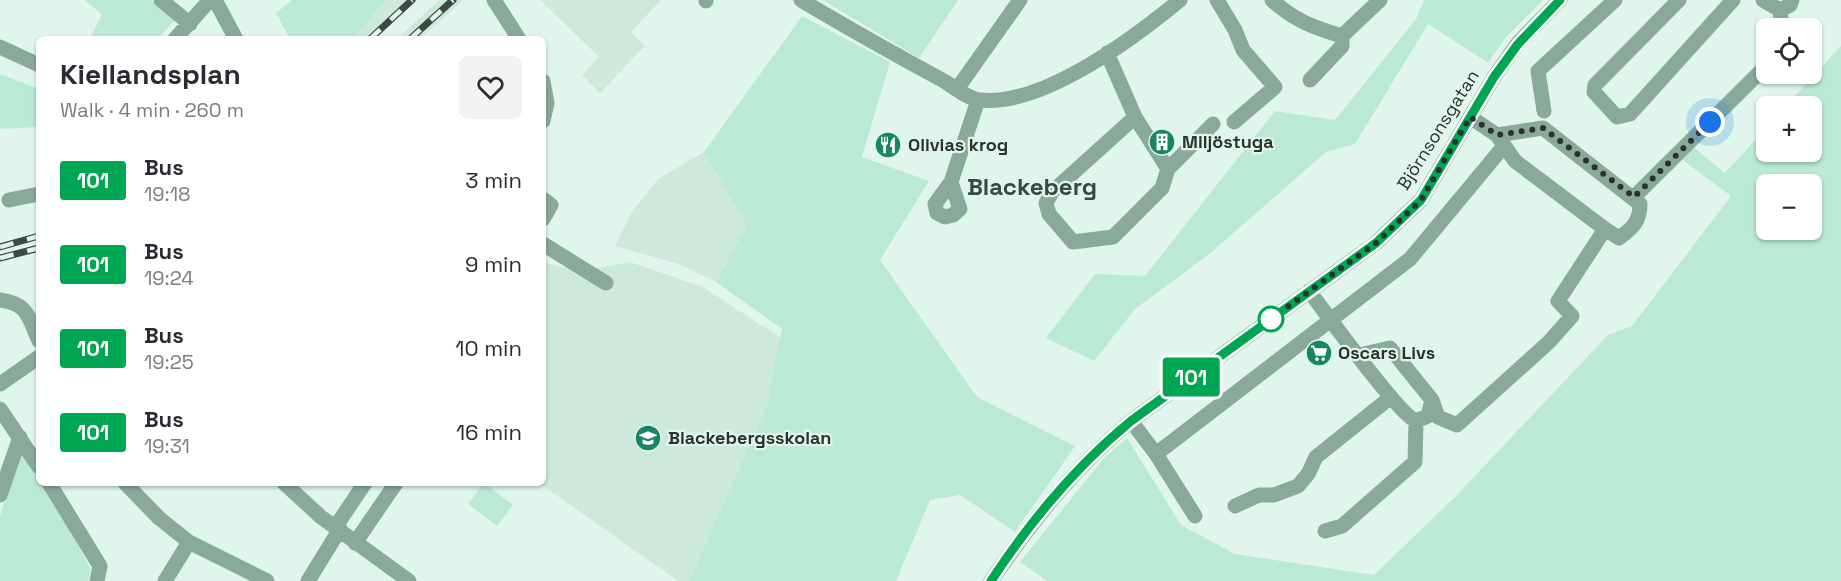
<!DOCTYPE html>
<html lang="en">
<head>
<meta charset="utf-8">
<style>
  :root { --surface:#fff; --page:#f2f2f3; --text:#2b2b33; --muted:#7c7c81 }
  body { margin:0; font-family:"Space Grotesk",sans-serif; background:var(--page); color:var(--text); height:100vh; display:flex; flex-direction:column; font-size:22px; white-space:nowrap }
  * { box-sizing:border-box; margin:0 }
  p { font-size:20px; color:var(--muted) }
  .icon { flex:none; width:33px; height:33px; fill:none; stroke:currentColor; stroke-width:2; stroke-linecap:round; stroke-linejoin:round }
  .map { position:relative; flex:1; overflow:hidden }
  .details { position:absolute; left:36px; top:36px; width:510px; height:450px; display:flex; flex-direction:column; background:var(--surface); border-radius:9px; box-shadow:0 2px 4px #0004 }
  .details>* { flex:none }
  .badge { padding:0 12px; border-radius:4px; font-size:21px; line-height:39px }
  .tools { position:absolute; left:1756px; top:18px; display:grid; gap:12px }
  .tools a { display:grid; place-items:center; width:66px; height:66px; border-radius:9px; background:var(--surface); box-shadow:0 2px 4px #0004; font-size:30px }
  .you { position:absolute; width:30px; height:30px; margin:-15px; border:4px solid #fff; border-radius:50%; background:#1a73e8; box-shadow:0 0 0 9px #1a73e833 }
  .map>.badge { position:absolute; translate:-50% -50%; box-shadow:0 0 0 3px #fff }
  .round { display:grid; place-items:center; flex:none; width:63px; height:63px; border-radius:9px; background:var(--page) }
  .head { display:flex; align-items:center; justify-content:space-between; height:102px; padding:0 24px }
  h1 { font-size:28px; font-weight:800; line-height:45px }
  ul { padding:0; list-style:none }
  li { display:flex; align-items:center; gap:18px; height:84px; padding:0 24px }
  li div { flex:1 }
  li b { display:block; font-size:22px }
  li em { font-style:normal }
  li .badge { min-width:66px; font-weight:700; text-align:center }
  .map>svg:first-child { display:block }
</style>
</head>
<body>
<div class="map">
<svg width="1841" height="581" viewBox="0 0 1841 581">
  <rect width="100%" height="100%" fill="#e0f6ec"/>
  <path fill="#cce9dc" d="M386 0H418L374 39H353Z
    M439 0H463L420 39H397Z
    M540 0H661L631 32 645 46 600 93 582 75 599 57Z
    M750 96 747 225 716 282 679 264 615 246 632 212 658 179 704 152Z
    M543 262 580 271 630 262 703 287 781 338 767 405 689 581H678L539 483H543Z"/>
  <path fill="#baead5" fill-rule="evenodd" d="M84 0H151L175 20 157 39H90L102 14Z
    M292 0H386L353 39H290L276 13Z
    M823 0H958L919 58Z
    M1424 0H1543L1506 37 1488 63 1428 24 1355 144 1326 152 1208 255 1135 309 1094 361 1046 338 1095 274 1145 276 1275 111 1335 120 1416 19Z
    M802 16 890 62 862 157 929 181 880 260 977 397 1075 446 1015 532 960 495 930 500 896 581H689L767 405 782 329 716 282 747 225 704 152Z
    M1841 46V581H1047L1020 562 1104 458 1127 438 1181 525 1235 554 1374 575 1456 496 1608 335 1632 326 1731 196 1680 158 1691 145 1725 173 1767 127V152H1812V106H1786ZM1767 184H1812V230H1767Z
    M0 74 39 89V127L0 129Z
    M25 453 39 477V483H43L91 569 88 581H0V516L19 454Z
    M484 483 513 505 497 526 468 504Z"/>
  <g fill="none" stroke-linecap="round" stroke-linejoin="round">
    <path stroke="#89aa9b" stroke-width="15" d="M161 0 190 24
      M215 0 236 39
      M494 0 519 39
      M801 0C848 28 896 55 944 81 954 87 968 99 980 100 1042 107 1134 38 1180 0
      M1217 0 1235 30 1243 50 1275 87 1234 122
      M1272 0C1293 20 1315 28 1342 36L1380 0
      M1679 0 1595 85 1594 92 1617 117 1630 114 1733 0
      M1763 0 1780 10 1790 5 1792 0
      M706 1V0
      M1780 10 1782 28
      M175 39 210 0
      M0 47 39 65
      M1107 53 1135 117 1168 169
      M1310 80 1342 46V36
      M543 81 547 103 543 121
      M957 89 1020 0
      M1544 111 1538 71 1615 0
      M1135 117 1052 192 1046 203 1049 214 1073 242 1113 237 1162 188 1168 169 1213 124
      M1470 117 1497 135 1515 161 1605 229 1619 238C1633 228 1640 221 1640 204L1543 128 1497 135
      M951 182 960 209 953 215 945 217 937 213 935 204 951 182 978 100
      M1634 197 1767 65
      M543 199 551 205 543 219
      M9 200 39 194
      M543 244 606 283
      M1309 291C1325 312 1399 415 1416 421L1428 416 1432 400 1390 348 1359 355
      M0 300C29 304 28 317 39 341
      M0 384 39 357
      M1432 400 1438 417 1457 425 1549 342 1572 316 1558 301 1605 229
      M0 409 39 467
      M1131 421 1156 454 1195 516
      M1156 454 1410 259 1504 146
      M49 483 100 566 97 581
      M125 483 159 518 189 542 267 581
      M284 483 321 517 409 581
      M0 495 20 437
      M1235 506 1259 495H1274L1298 486 1308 474 1316 457 1391 397
      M336 526 365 483
      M1325 531 1342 526 1415 462 1416 421
      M355 543 396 483
      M165 581 189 542
      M308 581 340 529
      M991 581C1032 521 1075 467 1131 421L1376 243 1421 200 1494 77 1518 43 1560 0"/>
    <defs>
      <path id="rail" d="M370 39 412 0
        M410 39 453 0
        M0 247 39 236
        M0 258 39 248"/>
    </defs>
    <use href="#rail" stroke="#3f4944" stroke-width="7"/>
    <use href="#rail" stroke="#e0f6ec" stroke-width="4.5" stroke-dasharray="14" stroke-linecap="butt"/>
  </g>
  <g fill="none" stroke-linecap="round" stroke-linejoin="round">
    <defs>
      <path id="line" d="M991 581C1031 520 1075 467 1131 421L1376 243 1421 200 1494 77 1518 44 1560 0"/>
    </defs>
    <use href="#line" stroke="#fff" stroke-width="14"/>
    <use href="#line" stroke="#00a651" stroke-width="9"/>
    <path stroke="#2a322e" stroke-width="6" stroke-dasharray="0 10.8" d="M1271 319 1376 243 1421 200 1470 117 1497 135 1543 128 1634 197 1710 122"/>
  </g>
  <defs>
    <symbol id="building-disc" viewBox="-11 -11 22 22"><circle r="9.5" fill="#178665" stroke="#e0f6ec"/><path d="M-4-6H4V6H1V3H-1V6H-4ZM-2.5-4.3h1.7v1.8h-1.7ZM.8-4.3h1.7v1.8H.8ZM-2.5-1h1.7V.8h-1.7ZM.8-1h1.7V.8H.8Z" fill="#fff"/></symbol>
    <symbol id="restaurant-disc" viewBox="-11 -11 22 22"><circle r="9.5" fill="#178665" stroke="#e0f6ec"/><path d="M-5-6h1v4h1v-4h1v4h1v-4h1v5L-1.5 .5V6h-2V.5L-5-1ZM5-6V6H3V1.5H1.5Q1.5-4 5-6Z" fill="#fff"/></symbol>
    <symbol id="supermarket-disc" viewBox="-11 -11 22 22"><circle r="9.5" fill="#178665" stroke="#e0f6ec"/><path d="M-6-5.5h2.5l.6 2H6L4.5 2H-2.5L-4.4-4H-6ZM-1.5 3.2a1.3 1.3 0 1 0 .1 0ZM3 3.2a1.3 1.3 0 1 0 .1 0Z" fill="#fff"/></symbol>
    <symbol id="school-disc" viewBox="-11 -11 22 22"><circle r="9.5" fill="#178665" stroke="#e0f6ec"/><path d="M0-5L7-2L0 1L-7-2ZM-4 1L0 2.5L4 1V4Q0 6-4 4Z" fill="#fff"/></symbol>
  </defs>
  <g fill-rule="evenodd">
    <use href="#building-disc" x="1147" y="127" width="30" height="30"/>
    <use href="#restaurant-disc" x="873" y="130" width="30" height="30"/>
    <use href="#supermarket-disc" x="1304" y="338" width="30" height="30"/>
    <use href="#school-disc" x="633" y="423" width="30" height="30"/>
  </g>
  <circle fill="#fff" stroke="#00a651" stroke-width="3" cx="1271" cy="319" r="12"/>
  <g text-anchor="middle" stroke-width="4.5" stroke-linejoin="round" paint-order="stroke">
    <g font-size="18" fill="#2a322e" stroke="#e0f6ec">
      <text transform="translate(1438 130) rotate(-58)" y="6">Björnsonsgatan</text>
    </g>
    <g font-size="18" font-weight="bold" fill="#2a322e" stroke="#e0f6ec" text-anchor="start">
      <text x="1182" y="148">Miljöstuga</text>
      <text x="908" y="151">Olivias krog</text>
      <text x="1338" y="359">Oscars Livs</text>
      <text x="668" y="444">Blackebergsskolan</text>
    </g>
    <g font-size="24" font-weight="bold" fill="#374942" stroke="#e0f6ec">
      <text x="1032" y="195">Blackeberg</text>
    </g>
  </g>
</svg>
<div class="tools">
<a><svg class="icon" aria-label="locate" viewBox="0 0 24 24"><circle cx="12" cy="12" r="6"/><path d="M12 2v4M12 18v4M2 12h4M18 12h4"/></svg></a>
<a>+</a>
<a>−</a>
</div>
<div class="you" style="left:1710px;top:122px"></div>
<b class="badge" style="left:1191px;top:377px;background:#00a651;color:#fff">101</b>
<section class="details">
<div class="head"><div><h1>Kiellandsplan</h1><p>Walk · 4 min · 260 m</p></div><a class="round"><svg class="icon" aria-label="heart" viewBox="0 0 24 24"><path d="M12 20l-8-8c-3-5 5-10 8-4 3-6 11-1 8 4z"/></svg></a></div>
<ul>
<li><span class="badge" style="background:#00a651;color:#fff">101</span><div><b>Bus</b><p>19:18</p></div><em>3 min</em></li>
<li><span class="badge" style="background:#00a651;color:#fff">101</span><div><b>Bus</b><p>19:24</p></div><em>9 min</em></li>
<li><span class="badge" style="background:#00a651;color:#fff">101</span><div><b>Bus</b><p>19:25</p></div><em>10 min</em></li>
<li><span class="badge" style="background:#00a651;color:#fff">101</span><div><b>Bus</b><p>19:31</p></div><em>16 min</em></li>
</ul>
</section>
</div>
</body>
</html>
